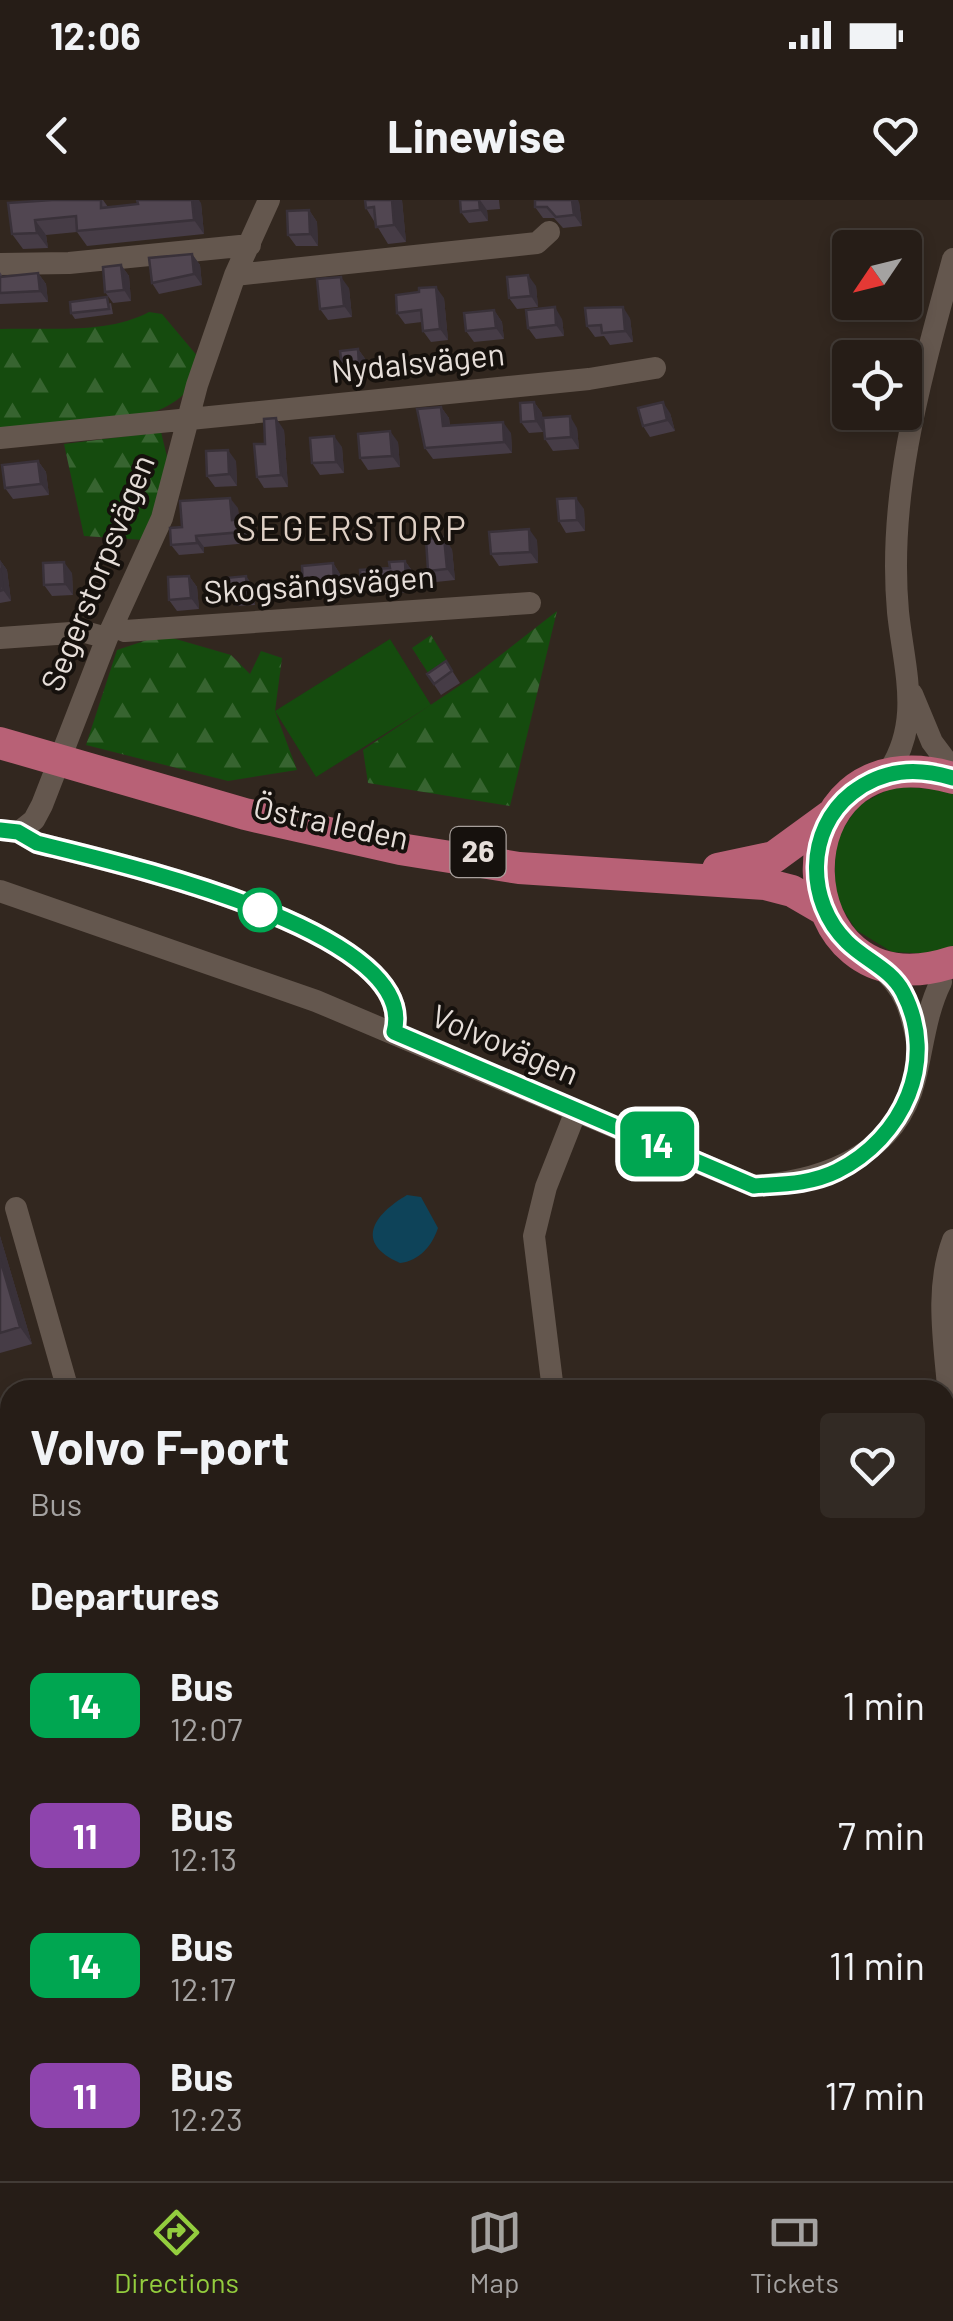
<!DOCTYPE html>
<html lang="en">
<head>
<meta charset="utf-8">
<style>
  :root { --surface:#261d17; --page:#322a24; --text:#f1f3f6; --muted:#a4a2a1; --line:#423b36; --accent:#93cd3e }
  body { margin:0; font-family:Barlow,sans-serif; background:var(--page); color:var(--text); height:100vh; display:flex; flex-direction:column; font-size:38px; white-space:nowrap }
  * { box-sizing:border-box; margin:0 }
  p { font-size:32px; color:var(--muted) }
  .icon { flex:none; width:55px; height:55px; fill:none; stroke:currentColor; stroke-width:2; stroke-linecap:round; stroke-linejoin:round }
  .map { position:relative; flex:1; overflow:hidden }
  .details { position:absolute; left:0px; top:1180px; width:955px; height:802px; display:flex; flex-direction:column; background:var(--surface); border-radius:30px 30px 0 0; box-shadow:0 5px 15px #0003,0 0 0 2px var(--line) }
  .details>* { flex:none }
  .badge { padding:0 20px; border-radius:15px; font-size:35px; line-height:65px }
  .needle { width:65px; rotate:235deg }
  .tools { position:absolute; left:832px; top:30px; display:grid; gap:20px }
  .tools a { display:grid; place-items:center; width:90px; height:90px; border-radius:10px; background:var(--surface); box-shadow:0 5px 15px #0003,0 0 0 2px var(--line); font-size:50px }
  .map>.badge { position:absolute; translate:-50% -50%; box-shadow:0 0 0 5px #fff }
  h2 { padding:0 30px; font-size:38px; line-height:90px }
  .round { display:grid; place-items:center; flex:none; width:105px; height:105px; border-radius:10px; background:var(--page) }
  .head { display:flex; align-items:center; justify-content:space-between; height:170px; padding:0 30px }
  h1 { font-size:48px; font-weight:700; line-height:75px }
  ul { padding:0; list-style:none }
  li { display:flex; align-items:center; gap:30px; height:130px; padding:0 30px }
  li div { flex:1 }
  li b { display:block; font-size:38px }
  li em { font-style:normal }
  li .badge { min-width:110px; font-weight:700; text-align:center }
  .status { display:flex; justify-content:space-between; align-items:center; height:70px; padding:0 50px; background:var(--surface); direction:ltr }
  .status svg { height:28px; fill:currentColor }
  header { display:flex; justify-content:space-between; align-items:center; height:130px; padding:0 30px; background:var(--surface); font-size:45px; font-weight:700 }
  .tabs { display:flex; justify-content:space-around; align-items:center; height:140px; border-top:2px solid var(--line); background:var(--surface); font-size:28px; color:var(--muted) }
  .tabs a { display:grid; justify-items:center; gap:5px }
  .tabs .on { color:var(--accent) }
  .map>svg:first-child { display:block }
</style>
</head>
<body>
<div class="status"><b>12:06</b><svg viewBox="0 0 49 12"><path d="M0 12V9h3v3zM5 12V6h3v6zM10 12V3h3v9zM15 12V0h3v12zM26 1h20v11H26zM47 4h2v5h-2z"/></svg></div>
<header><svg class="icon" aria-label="back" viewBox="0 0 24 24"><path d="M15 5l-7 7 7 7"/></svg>Linewise<svg class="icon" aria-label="heart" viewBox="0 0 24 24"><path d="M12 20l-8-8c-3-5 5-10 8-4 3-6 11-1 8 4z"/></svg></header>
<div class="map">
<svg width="953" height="1981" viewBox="0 0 953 1981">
  <defs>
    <pattern id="forest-firs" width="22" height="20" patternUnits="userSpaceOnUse" patternTransform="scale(2.5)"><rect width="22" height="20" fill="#154b0e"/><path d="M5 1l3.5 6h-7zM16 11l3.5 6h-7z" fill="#376430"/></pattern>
    <pattern id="park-crowns" width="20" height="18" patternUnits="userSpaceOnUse" patternTransform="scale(2.5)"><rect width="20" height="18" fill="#154b0e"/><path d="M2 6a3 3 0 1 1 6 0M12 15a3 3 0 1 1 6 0" fill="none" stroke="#376430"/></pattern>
  </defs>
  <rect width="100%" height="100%" fill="#32271f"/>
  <path fill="#154b0e" d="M390 439 431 505 316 577 275 511Z
    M895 586 953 591V747L934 754 892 752 856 730 834 695 836 639 859 605Z"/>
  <path fill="url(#forest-firs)" d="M149 112 162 114 199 158C195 169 192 186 184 194 146 231 51 226 0 231V129C48 127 106 135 149 112Z
    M161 232 170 269 144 340 84 336 64 244Z
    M557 411 510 606 368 583 363 550 474 476Z
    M162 435 231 455 250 474 261 451 282 458 275 511 297 570 228 581 86 545 117 450Z
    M365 1972 501 1973 511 1981H363Z"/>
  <path fill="url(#park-crowns)" d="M431 435 449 464 430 476 412 448Z"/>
  <path fill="#0e4359" d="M407 995 421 997 438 1028C432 1046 419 1061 400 1063 354 1043 373 1015 407 995Z"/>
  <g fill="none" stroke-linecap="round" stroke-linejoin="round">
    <path stroke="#64574e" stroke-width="22" d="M0 64 69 63 250 45
      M235 75 537 43 549 32
      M0 238 589 179 655 168
      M113 426 125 431 530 403
      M0 438 85 432 107 438
      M912 494 932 542 953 570
      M887 574C923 522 904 470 898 412 887 291 922 174 953 59
      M0 630 19 632 34 620 42 605 107 438 162 318 197 185 235 75 269 0
      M19 632 37 643C108 661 422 730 394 832
      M0 691 316 801 754 986C824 981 897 955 915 879 923 846 926 812 941 782L936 768
      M877 765C906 788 911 811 918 845
      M16 1008 68 1190
      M953 1040C932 1096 948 1158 950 1216 953 1281 947 1345 953 1409
      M553 1190 534 1036 546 987 576 911
      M0 1496 10 1493
      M0 1516 10 1514
      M0 1703 10 1700
      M0 1837 10 1834
      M945 1917 953 1915
      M639 1972 640 1981
      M173 1981 176 1972
      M717 1981 749 1972"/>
    <path stroke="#b86176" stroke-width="32" d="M0 543 245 614 400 649 519 668 765 684 792 691 823 709
      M953 578C769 525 779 820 953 762
      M718 669 774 657 833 614"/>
  </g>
  <path fill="#463c46" d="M52 0H103L108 7 201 3 204 34 87 46 77 32 46 35 48 48 23 49 12 34Z
    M402 0 406 42 388 44 366 8Z
    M460 0H499L500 9 487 10 488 21 469 23 461 12Z
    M579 2 582 26 563 28 554 18H543L535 7Z
    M309 10 317 22 318 46H296L288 35Z
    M192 54 200 65 202 85 159 94 152 83Z
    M121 65 129 76 131 101 113 103 105 92Z
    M0 72 3 77 38 73 46 84 48 102 0 104Z
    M536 86 538 107 517 109 509 98Z
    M349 88 352 117 328 120 320 109Z
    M444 98 448 140 431 142 423 131 422 122 405 124 397 113Z
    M111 103 113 114 75 119 71 113Z
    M494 110 502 122 504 139 474 142 466 131Z
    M630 118 633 142 610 145 604 136 595 137 587 126Z
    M562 119 564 136 536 139 528 128Z
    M358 149 366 160 367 175 350 177 342 166Z
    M534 202 542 213 543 232 529 233 521 222Z
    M441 207 449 218 450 226 511 233 512 253 433 259 425 248Z
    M670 213 675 231 650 237 643 226Z
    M577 228 579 249 553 251 545 239Z
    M284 230 288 287 264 288 257 277 265 244Z
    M398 242 400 267 368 270 360 258Z
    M342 247 344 273 320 275 312 263Z
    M38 261 46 272 49 295 13 299 5 288Z
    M236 261 237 286 215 287 207 276Z
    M238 308 239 319 248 329 249 343 204 347V353L179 355 171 345 182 327Z
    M584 309 585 331 566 333 559 321Z
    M537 340 538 363 499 366 491 354Z
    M452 349 455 380 436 382 428 371Z
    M0 360 7 370 11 401 0 403Z
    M405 361 413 372 414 392 369 395 361 384Z
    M333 363 340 374 342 392 311 395 303 384Z
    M72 373 73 395 52 396 44 385Z
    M189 376 197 387 199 409 177 411 169 400Z
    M246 376 254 388 255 405 235 406 227 395Z
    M446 461 460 483 441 495 427 474Z
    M0 1036 32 1144 0 1153Z
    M0 1229 1 1232 10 1229V1449L0 1452Z
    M10 1551V1686H6L0 1689V1554Z"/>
  <path fill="#393139" d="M192 0H199L201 3 204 34 194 20Z
    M392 0H402L406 42 394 25Z
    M480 0 487 10 488 21 480 10Z
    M572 0H578L579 2 582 26 574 15Z
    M309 10 317 22 318 46 310 34Z
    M35 20 46 35 48 48 37 33Z
    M192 54 200 65 202 85 194 74Z
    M121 65 129 76 131 101 124 90Z
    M38 73 46 84 48 102 40 91Z
    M528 75 536 86 538 107 531 96Z
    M341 77 349 88 352 117 344 106Z
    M436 87 444 98 448 140 440 129Z
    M555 107 562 119 564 136 556 125Z
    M623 107 630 118 633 142 625 131Z
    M494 110 502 122 504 139 496 128Z
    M358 149 366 160 367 175 359 164Z
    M534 202 542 213 543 232 536 221Z
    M663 202 670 213 675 231 667 220Z
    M441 207 449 218 451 238 443 226Z
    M570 216 577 228 579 249 571 237Z
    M276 218 284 230 288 287 281 275Z
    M503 222 511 233 512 253 504 242Z
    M390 231 398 242 400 267 392 256Z
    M334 236 342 247 344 273 336 262Z
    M228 250 236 261 237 286 229 274Z
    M38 261 46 272 49 295 41 284Z
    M230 298 238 308 240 330 232 320Z
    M576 298 584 309 585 331 577 320Z
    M241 319 248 329 249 343 242 332Z
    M529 329 537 340 538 363 530 352Z
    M196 336 204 347V353L197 343Z
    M444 337 452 349 455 380 447 369Z
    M0 360 7 370 11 401 3 390Z
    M405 361 413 372 414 392 406 381Z
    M64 362 72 373 73 395 65 384Z
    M333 363 340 374 342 392 334 381Z
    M189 376 197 387 199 409 191 398Z
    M246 376 254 388 255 405 247 394Z
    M0 1036 32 1144 20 1127 0 1059Z
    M0 1851 8 1861 10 1870V1902L0 1867Z
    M30 1972H39L42 1981H33Z
    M922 1972H930L933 1981H924Z"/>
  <path fill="#514651" stroke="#393139" stroke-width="2.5" d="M52 0H101V8L138 4 137 0H192L194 20 77 31 76 16 35 20 37 33 12 34 8 3Z
    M365 0H392L394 25 376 27 374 7 366 8Z
    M460 0H479L480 10 461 12Z
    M535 0H572L574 15 556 17 547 7H535Z
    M309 10 310 34 288 35 287 11Z
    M192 54 194 74 152 83 149 58Z
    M121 65 124 90 105 92 103 67Z
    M38 73 40 91 0 93V77Z
    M528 75 531 96 509 98 507 77Z
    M341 77 344 106 320 109 317 79Z
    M436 87 440 129 423 131 421 110 397 113 396 95 419 92V88Z
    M107 97 109 109 71 113 70 102Z
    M555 107 556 125 528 128 526 110Z
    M623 107 625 131 602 133 601 125 587 126 585 108Z
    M494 110 496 128 466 131 464 113Z
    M358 149 359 164 342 166 340 151Z
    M534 202 536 221 521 222 520 203Z
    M663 202 667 220 643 226 638 208Z
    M441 207 443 226 503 222 504 242 425 248 417 209Z
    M570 216 571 237 545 239 543 218Z
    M276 218 281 275 257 277 254 244H265L264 219Z
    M390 231 392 256 360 258 358 234Z
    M334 236 336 262 312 263 310 238Z
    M228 250 229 274 207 276 206 251Z
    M38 261 41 284 5 288 2 265Z
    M230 298 232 320 241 319 242 332 196 336 197 343 171 345 170 328 182 327 180 301Z
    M576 298 577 320 559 321 557 299Z
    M529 329 530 352 491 354 489 332Z
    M444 337 447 369 428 371 426 339Z
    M405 361 406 381 361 384 360 370 390 368 389 362Z
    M64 362 65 384 44 385 43 363Z
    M333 363 334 381 303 384 302 366Z
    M0 368 3 390 0 391Z
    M189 376 191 398 169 400 168 377Z
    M246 376 247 394 227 395 226 378Z
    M446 461 452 471 434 484 427 474Z
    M0 1059 20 1127 0 1133Z
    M10 1229V1429L0 1432V1232Z
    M10 1551V1670L6 1671 0 1670V1554Z
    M0 1867 10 1902V1972H30L33 1981H0Z
    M764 1972H922L924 1981H766Z"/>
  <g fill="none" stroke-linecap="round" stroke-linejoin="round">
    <defs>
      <path id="line" d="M0 630 18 632 37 643C108 661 422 730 394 832L754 986C782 984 811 984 837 971 903 938 939 861 903 792 891 769 865 760 847 742 806 702 805 630 852 593 883 569 916 567 953 578"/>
    </defs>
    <use href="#line" stroke="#fff" stroke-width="22"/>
    <use href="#line" stroke="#00a651" stroke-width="15"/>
  </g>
  <circle fill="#fff" stroke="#00a651" stroke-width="5" cx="260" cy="710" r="20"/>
  <g text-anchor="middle" stroke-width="8" stroke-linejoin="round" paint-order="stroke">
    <rect fill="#16110d" stroke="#a8a09c" stroke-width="2.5" x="450.5" y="627" width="55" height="50" rx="8"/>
    <g font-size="30" font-weight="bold" fill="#e6ded9">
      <text x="478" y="662">26</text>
    </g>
    <g font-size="32" fill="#e6ded9" stroke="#16110d">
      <text transform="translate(418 163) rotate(-6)" y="11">Nydalsvägen</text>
      <text transform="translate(98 373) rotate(-68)" y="11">Segerstorpsvägen</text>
      <text transform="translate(319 385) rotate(-4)" y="11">Skogsängsvägen</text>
      <text transform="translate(331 623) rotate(12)" y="11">Östra leden</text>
      <text transform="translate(505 845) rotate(23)" y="11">Volvovägen</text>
    </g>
    <g font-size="35" letter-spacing="2.5" fill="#dfd0c5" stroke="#16110d">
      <text x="352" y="341">SEGERSTORP</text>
    </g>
  </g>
</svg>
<div class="tools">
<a><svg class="needle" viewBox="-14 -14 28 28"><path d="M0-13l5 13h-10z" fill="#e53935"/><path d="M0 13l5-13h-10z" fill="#a4a2a1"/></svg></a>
<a><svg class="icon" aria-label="locate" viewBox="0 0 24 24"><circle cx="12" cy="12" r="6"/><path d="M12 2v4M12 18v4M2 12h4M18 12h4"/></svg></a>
</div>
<b class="badge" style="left:657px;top:944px;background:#00a651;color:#fff">14</b>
<section class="details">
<div class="head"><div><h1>Volvo F-port</h1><p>Bus</p></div><a class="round"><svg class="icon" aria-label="heart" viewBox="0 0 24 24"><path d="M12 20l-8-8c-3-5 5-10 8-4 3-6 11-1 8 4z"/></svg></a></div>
<h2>Departures</h2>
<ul>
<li><span class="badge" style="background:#00a651;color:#fff">14</span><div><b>Bus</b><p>12:07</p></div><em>1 min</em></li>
<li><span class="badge" style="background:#8e44ad;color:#fff">11</span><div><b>Bus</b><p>12:13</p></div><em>7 min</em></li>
<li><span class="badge" style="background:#00a651;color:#fff">14</span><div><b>Bus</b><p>12:17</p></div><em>11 min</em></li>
<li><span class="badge" style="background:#8e44ad;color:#fff">11</span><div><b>Bus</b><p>12:23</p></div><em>17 min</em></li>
</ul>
</section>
</div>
<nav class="tabs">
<a class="on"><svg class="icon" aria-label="directions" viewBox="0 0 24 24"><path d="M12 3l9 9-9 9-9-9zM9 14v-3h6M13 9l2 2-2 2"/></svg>Directions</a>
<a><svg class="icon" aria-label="map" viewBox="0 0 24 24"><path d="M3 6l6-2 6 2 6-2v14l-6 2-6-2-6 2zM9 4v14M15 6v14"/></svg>Map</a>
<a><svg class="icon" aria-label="tickets" viewBox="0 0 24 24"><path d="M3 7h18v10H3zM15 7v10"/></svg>Tickets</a>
</nav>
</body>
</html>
